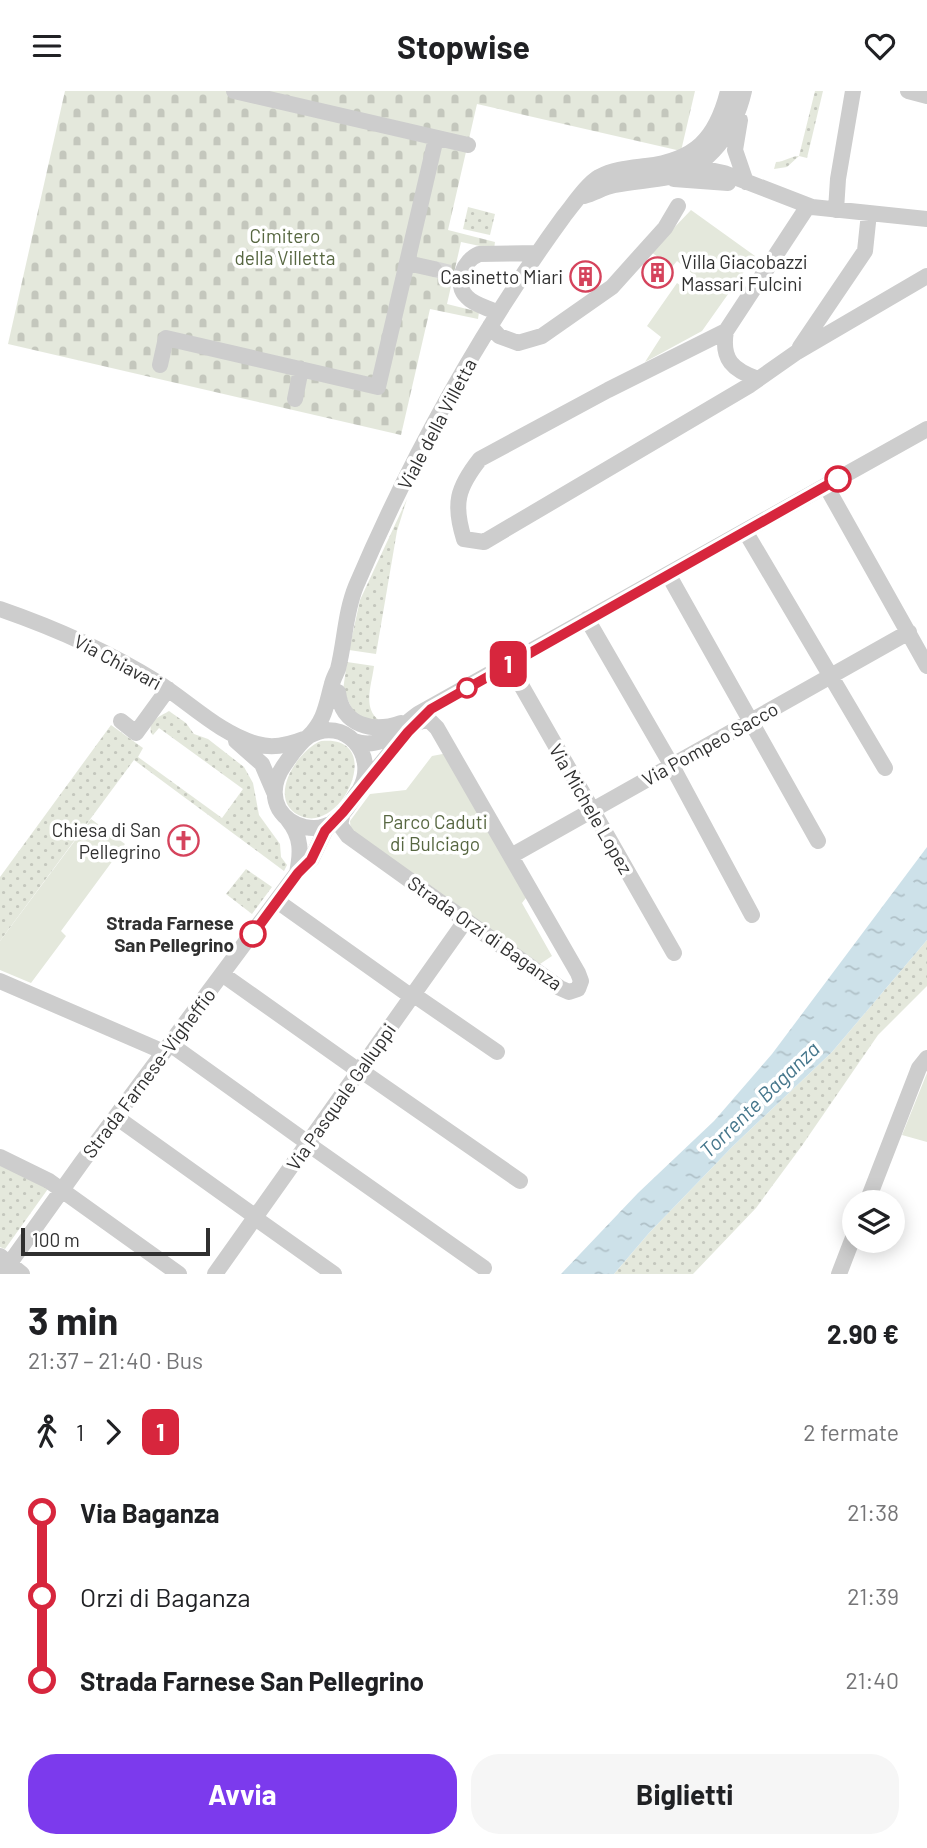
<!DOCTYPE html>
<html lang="it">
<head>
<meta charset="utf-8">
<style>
  :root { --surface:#fff; --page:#f6f6f6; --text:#202124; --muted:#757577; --accent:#7c3aed }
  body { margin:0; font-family:Barlow,sans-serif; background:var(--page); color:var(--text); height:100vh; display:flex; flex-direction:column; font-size:26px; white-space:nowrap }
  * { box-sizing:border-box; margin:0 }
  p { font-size:23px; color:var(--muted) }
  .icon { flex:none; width:38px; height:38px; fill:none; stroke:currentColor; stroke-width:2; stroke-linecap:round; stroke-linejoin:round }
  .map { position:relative; height:1183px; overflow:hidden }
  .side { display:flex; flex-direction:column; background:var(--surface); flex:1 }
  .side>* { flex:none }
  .badge { padding:0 14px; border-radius:10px; font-size:24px; line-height:46px }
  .buttons { position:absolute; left:842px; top:1099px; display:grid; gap:14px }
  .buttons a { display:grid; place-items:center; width:63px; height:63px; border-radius:50%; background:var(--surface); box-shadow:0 4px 18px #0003; font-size:35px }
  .scale { position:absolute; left:21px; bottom:18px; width:189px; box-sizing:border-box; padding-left:7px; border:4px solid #303030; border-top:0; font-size:19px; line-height:24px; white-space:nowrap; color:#303030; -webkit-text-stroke:5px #fff; paint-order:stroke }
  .map>.badge { position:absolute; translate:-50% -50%; box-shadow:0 0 0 4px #fff }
  .legs { display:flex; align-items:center; gap:10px; height:77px; padding:0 28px; font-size:23px }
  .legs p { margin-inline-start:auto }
  .overview { display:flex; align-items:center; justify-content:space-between; height:119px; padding:0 28px }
  h1 { font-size:38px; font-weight:700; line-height:52px }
  .cta { display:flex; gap:14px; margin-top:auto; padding:14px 28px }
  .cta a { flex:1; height:80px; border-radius:28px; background:var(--accent); color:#fff; font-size:28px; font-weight:700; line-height:80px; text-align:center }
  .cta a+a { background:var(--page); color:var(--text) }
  ul { padding:0 28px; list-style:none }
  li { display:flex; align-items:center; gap:24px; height:84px; font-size:26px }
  li i { display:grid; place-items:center; width:10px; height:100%; margin:0 9px; background:currentColor }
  li i::after { content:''; width:18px; height:18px; margin:-9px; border:5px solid; border-radius:50%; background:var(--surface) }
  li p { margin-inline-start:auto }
  li:first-child i { background:linear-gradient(#0000 50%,currentColor 0) }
  li:last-child i { background:linear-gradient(currentColor 50%,#0000 0) }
  header { display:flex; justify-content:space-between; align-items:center; height:91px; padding:0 28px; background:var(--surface); font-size:32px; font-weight:700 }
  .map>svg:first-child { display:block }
</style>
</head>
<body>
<header><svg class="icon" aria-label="menu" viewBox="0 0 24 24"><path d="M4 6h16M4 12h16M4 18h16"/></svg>Stopwise<svg class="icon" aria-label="heart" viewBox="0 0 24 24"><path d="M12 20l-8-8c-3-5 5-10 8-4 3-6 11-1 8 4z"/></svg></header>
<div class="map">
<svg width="927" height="1183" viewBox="0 0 927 1183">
  <defs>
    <pattern id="grass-dots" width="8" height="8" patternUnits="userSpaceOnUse" patternTransform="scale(1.75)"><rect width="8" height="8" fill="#e4e8dc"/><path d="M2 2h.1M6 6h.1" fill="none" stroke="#c4c7bd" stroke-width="1.8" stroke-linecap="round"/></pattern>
    <pattern id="cemetery-stones" width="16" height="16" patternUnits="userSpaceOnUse" patternTransform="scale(1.75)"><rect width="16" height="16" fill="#e4e8dc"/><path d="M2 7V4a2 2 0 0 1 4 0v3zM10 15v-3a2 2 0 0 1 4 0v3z" fill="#c4c7bd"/></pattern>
    <pattern id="water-ripples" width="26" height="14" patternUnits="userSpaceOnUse" patternTransform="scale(1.75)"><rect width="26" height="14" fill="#cde1e9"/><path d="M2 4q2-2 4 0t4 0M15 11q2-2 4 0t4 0" fill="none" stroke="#b0c1c8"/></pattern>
  </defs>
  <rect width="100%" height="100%" fill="#fff"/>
  <path fill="url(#grass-dots)" d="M815 0H823L807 67 799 65 787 76 774 78 776 71C785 71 790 65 799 65Z
    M468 116 495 123 490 144 463 138Z
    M407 408 397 440 376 563 349 559 360 509Z
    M347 571 374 575C372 593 362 617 379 629V632L356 626 343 599Z
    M169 620 186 632 194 643 208 648 244 676 253 692 259 724 280 753 281 766 287 774 284 780 134 669 0 850V786L111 634 143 657 138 666 222 727 243 698 159 637 153 644 151 642C148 629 161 625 169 620Z
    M321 650C386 643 344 740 303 726 264 712 296 660 321 650Z
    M246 778 272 796 252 823 226 803Z
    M927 849V895L878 944 801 1056 756 1117 693 1183H614L649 1142 733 1055 832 961Z
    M0 1070 50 1095 5 1158 0 1156Z"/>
  <path fill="url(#cemetery-stones)" d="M65 0H695L681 60 477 13 448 139 495 151 494 158 461 151 447 213 479 221 478 228 430 218 401 344 8 253Z"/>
  <path fill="#e4e8dc" d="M691 119 755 165 702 240 645 271 661 246 647 235 677 192 684 197 694 184 677 170 672 176 651 161Z
    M448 662 529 803 522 812 552 865 540 873 351 743 350 730 370 703 406 699 432 665Z
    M91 728 125 753 61 840 66 845 31 892 0 879V850Z
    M927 982V1051L902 1044Z"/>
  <path fill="url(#water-ripples)" d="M927 756V849L832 961 733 1055 649 1142 614 1183H561L638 1102 714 1030 772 963Z"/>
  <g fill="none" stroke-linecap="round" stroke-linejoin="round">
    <path stroke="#d6d6d6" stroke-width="16" stroke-dasharray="16 8" stroke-linecap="butt" d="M434 178 455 183"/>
    <path stroke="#cdcdcd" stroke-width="16" d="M234 0 468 54
      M908 0 927 5
      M740 29 735 59 746 91
      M672 71 724 82 812 116 927 128
      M674 88 728 92
      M584 105C595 102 604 96 615 94 633 90 651 90 669 86 710 76 735 39 744 0
      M808 115 726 240 608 299 480 368C457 397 453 413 464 448L484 451 750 294 797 261 927 185
      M836 119 838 88 853 0
      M407 172 434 178
      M498 222C489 217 474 214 467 206 453 193 464 169 479 163L538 162
      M490 235 499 245 518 252 542 245 612 196 665 137 678 115
      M726 240C721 269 733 279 758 288
      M800 256 865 160 869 122
      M160 274 166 247 378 296 436 47
      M295 308 301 278
      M826 395 927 575
      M745 440 885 677
      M668 483 818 750
      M0 518C55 537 107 560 157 591 189 611 220 643 257 653 273 658 289 654 304 648
      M587 528 672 675 752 824
      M509 573 674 862
      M338 601C342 635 373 642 401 632
      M121 630 136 642 168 598
      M309 645C325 629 326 614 332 593 333 588 336 583 338 578 345 550 345 522 356 495 411 366 481 239 564 125 573 114 587 93 599 86 614 78 630 77 646 75 695 69 716 48 728 0
      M236 650 262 673 274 701
      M354 650C382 660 397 638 418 623L927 338
      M360 698C379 664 344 624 309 645 299 652 292 663 285 673 275 687 271 703 279 718 291 737 317 743 335 730 345 723 351 710 358 701 375 680 392 659 409 639
      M343 721 340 734 348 745 560 897 569 901 578 898 581 890 578 882 437 637 428 628 417 632
      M288 729C302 746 301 762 297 782
      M511 765 909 541
      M277 810 412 906
      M222 883 359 980
      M0 890 164 961
      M414 904 497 961
      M170 953 308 1052
      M360 979 520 1090
      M116 1026 256 1126
      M308 1053 484 1177
      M0 1066 49 1090 179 1183
      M867 1111 919 977 927 967
      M255 1127 334 1183
      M0 1165 22 1183
      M2 1183 82 1071 297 782 311 769 325 740 334 730
      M215 1183 466 829
      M839 1183 854 1144"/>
  </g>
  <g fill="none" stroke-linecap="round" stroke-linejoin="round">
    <defs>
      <path id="line-1" d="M253 843 298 782 311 769 325 740 343 721 408 641 431 618 838 388"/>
    </defs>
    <use href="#line-1" stroke="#fff" stroke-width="16"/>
    <use href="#line-1" stroke="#d7263d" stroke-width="10"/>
  </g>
  <defs>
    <symbol id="building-ring" viewBox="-11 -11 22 22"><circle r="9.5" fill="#fff" stroke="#d5435c" stroke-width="1.5"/><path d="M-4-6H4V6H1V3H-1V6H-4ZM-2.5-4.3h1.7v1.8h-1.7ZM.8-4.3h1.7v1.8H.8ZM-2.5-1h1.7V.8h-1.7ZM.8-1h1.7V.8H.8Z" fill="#d5435c"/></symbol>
    <symbol id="church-ring" viewBox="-11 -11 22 22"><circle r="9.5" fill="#fff" stroke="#d5435c" stroke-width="1.5"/><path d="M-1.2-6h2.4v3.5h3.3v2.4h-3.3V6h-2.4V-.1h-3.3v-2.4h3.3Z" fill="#d5435c"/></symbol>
  </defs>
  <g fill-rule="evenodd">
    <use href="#building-ring" x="640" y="164" width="35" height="35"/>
    <use href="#building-ring" x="568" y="168" width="35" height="35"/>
    <use href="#church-ring" x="166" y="732" width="35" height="35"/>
  </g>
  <g fill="#fff" stroke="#d7263d" stroke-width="3.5">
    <circle cx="838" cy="388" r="12"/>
    <circle cx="467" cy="597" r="9"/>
    <circle cx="253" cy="843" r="12"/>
  </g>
  <g text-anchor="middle" stroke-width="7" stroke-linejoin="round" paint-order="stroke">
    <g font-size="19" fill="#576741" stroke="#fff">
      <text x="285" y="152">Cimitero<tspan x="285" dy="22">della Villetta</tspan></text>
      <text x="435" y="738">Parco Caduti<tspan x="435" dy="22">di Bulciago</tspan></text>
    </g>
    <g font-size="19" fill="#303030" stroke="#fff" text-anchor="end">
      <text x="681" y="178" text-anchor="start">Villa Giacobazzi<tspan x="681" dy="22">Massari Fulcini</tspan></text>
      <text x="563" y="193">Casinetto Miari</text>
      <text x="161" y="746">Chiesa di San<tspan x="161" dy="22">Pellegrino</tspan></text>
    </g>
    <g font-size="19" fill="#303030" stroke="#fff">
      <text transform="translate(437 333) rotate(-62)" y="7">Viale della Villetta</text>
      <text transform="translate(118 571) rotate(28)" y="7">Via Chiavari</text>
      <text transform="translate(710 653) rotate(-29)" y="7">Via Pompeo Sacco</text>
      <text transform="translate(591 718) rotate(60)" y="7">Via Michele Lopez</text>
      <text transform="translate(485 842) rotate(35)" y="7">Strada Orzi di Baganza</text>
      <text transform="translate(149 982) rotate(-53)" y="7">Strada Farnese-Vigheffio</text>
      <text transform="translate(341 1006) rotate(-55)" y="7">Via Pasquale Galluppi</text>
    </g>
    <g font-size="19" font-weight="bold" fill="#303030" stroke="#fff" text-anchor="end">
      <text x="234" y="839">Strada Farnese<tspan x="234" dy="22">San Pellegrino</tspan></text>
    </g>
    <g font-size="21" font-style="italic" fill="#45768b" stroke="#fff">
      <text transform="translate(760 1009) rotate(-44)" y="7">Torrente Baganza</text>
    </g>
  </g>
</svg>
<div class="buttons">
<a><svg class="icon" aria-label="layers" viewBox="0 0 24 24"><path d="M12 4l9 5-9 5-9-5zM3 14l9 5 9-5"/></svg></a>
</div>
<div class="scale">100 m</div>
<b class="badge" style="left:508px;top:573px;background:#d7263d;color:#fff">1</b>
</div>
<section class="side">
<div class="overview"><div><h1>3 min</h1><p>21:37 – 21:40 · Bus</p></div><b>2.90 €</b></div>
<div class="legs"><svg class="icon" aria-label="walk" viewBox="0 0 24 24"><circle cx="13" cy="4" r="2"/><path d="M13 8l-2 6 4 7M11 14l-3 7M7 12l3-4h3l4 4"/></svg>1<svg class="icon" aria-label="forward" viewBox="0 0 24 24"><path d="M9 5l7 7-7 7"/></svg><b class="badge" style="background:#d7263d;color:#fff">1</b><p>2 fermate</p></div>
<ul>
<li><i style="color:#d7263d"></i><b>Via Baganza</b><p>21:38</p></li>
<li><i style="color:#d7263d"></i><span>Orzi di Baganza</span><p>21:39</p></li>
<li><i style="color:#d7263d"></i><b>Strada Farnese San Pellegrino</b><p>21:40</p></li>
</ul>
<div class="cta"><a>Avvia</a><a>Biglietti</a></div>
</section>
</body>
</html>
